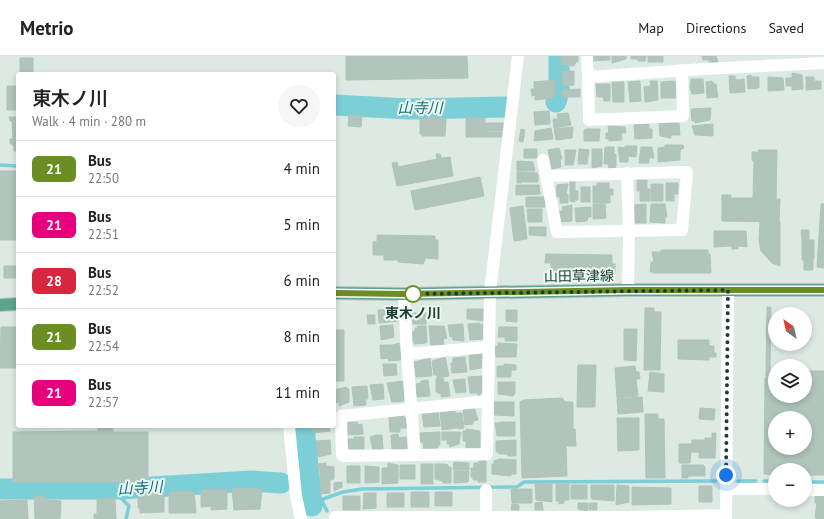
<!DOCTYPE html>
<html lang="en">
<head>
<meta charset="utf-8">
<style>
  :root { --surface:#fff; --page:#f6f6f6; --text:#222; --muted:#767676; --line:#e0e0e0 }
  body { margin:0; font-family:"PT Sans","Noto Sans JP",sans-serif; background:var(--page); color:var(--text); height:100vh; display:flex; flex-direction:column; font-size:15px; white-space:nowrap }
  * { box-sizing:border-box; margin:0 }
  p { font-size:13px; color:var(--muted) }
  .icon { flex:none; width:22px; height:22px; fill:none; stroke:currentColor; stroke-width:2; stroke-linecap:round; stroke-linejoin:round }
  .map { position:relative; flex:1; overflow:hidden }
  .details { position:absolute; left:16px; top:16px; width:320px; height:356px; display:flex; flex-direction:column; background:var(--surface); border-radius:4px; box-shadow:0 2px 6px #0003 }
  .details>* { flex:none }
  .badge { padding:0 8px; border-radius:6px; font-size:14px; line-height:26px }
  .needle { width:26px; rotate:326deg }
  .fabs { position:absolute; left:768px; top:251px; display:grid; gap:8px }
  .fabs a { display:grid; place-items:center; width:44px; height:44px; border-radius:50%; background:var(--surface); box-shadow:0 2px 6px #0003; font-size:20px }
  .you { position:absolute; width:20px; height:20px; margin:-10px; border:3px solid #fff; border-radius:50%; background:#1a73e8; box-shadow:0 0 0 6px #1a73e833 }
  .map>.badge { position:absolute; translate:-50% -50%; box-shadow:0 0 0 2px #fff }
  .round { display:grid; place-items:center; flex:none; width:42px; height:42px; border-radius:21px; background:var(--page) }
  .headline { display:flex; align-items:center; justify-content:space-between; height:68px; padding:0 16px }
  h1 { font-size:19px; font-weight:600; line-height:30px }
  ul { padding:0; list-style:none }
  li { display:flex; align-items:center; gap:12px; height:56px; padding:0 16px; border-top:1px solid var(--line) }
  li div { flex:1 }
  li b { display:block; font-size:15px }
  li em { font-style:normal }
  li .badge { min-width:44px; font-weight:700; text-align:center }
  header { display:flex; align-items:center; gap:24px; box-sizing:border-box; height:56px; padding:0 20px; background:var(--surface); border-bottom:1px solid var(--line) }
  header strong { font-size:19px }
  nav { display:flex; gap:22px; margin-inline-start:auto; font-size:14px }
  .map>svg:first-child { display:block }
</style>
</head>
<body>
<header>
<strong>Metrio</strong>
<nav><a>Map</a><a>Directions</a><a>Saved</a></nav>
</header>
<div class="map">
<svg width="824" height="463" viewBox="0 0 824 463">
  <rect width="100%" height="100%" fill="#dceae3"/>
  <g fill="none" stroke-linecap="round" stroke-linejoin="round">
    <path stroke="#7cced7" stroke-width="3.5" d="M0 109 18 110
      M738 425H756
      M764 425H775
      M811 426H824
      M120 433 121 442 129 450 126 463
      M322 445 327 455
      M312 447 343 436 362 433 517 431 524 426 716 425"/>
    <path stroke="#7cced7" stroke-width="21" d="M556 46 559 34V0
      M334 49 409 53 507 51
      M304 370 312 450
      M0 433H120L251 425 281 427"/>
  </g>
  <path fill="#b1c5bc" stroke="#aec4ba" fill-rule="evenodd" d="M346 0H467L468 22 346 24Z
    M561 0H578V6H576L574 10 561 8Z
    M593 0H610V4L593 5Z
    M612 0H626V3L612 7Z
    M631 0H646V2L645 5H638V3H631Z
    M648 0H663V6H648Z
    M702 0H716L718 6 709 7V4H703Z
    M20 2H33V18H20Z
    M562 15H574V29L563 30Z
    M792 17 802 19 803 33 792 34V30H786V22H792Z
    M751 19V21H759V32L748 33 747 20Z
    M729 20H735V23L738 24 744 23 745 36 730 37Z
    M768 21 783 22 784 34 768 35Z
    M806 21H814V25H821V33L806 34Z
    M691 23H703L704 37 692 38 690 31Z
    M555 24 556 38H554L553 42 535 44V39L532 40 531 33H534V26Z
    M640 25 641 45 630 46 628 26Z
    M650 25H657L658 44 645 46 644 31 651 30Z
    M675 25 676 42H661V26Z
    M712 25 714 28H716L718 41 707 42 706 26Z
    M612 26H624V46H613Z
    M596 28H610V45H604L603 41H597Z
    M7 30H18V54H7Z
    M580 33V41H564L562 40V34Z
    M711 52 710 64 695 67V65H692L691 53Z
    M549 55 550 68 535 69 534 56Z
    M568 57 571 69 554 72 553 63H558L557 58Z
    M349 59 362 60 361 71 348 70Z
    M9 61H18V95H14V90L10 87V83H13L12 65H10Z
    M432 61 446 63 445 80H422V78H420V63Z
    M466 62H485V76H502V81H466Z
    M485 67H503V75H485Z
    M659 67H679L680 79H671V82L660 80Z
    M649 68V73H652V82L635 83 634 69Z
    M713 68V80L695 79 692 70Z
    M608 70 625 71 626 77H621L622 84 609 85V83H606V77H609Z
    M573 71 572 82 556 84 554 73Z
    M551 72 553 83 534 85 535 75Z
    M521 73 525 74 523 86 519 85Z
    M586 73H600L599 85H584V74Z
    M665 89H683L684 92 680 94V104L658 106V92L665 91Z
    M625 90H637L636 101 628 100V106H620L618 91 625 92Z
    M605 91H614V98H616V110L614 113H609L608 108H604Z
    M641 91H652L654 102H649V107H639Z
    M559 92 562 103H560L561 111 552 113 548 94Z
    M524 93H537V102H524Z
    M579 93 589 94 587 108H578Z
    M592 93H602V110L592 112Z
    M565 94H576L573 109H565Z
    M758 94H777L776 143H780L779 166 722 165V139H731V142H753L754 105 752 104V96H759Z
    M436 98H440L441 102 450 101 453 120 397 130 392 107 397 106 398 111 437 103Z
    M517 105 533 106 535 115H517Z
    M0 115H18V184H0Z
    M517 116H522L521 127H517Z
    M522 116 537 117 538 119V126H522Z
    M480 121 484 140 415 154 411 135Z
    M570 124 575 125V135H578V144H575V146L570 145Z
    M637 124H647V133H650V145H640V135H637Z
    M597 127H609V133H613V139H610V147H593V130H597Z
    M666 127H678V138H674V145H666Z
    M565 128H568L566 138H568V147H560V141H556L557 129Z
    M651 128H663V145H651Z
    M516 129H539L540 138 516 139Z
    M581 131H590V146H581Z
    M526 141H545V151H526Z
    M593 148H605L606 162 593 163Z
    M646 148V167H634V149Z
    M651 148H665L667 161H665V167L650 166Z
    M821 148H824V212L817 211Z
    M572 149V165L561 166 559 155H563L562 151Z
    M523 150 527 183 514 185 510 152Z
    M591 151V161H588L587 165 576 166 575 152Z
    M527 153H542V166H528Z
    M760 166H780V210L772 207 761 195 759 185Z
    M529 171H546V180L529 179Z
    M801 174H809V184H802Z
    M714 175H746L747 191 738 190V193H732V190L714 191Z
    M377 179 435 180V184H438V203L426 202 423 208 398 206V204H384V199H373V186H377Z
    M802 184H814V203L802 204Z
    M661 194H708V198H710L711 217H653L654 216H650L651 206H654L652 196H661Z
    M546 198 612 199V208H615V216H612V218H551V207H545Z
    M804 204H813V214H804Z
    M4 210H18V222H4Z
    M767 251H771L770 313H766Z
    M645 252H654V256H661L660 314H644Z
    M396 253V257H398L399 265 379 267 378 254Z
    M467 253H485V265L467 263Z
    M506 254H517V266L506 265Z
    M412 257H426V268H413Z
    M367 259H375V268H368Z
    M480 267V269L483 268V283L470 284 468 268Z
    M463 268 464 285 453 284 452 280 450 281 448 269Z
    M393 269 394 281 381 284 380 270Z
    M417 270H426L427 285 426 287 414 288V286H412L411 277 415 275V272H418Z
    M429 270H444L447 282 443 283 444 289H431Z
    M1 271H18V312H0Z
    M499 271H517V285H505V281H498Z
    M624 273H637L636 305 624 304Z
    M334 274H344V325H334Z
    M678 284H709V290H714V297H716V301H709V304L678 303Z
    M399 287 401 304 389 305 388 302 381 303 380 289H393Z
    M498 287 517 288 516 301H496L495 290H498Z
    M482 297 481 312 470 314 469 299Z
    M445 301 449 320 437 322V319H434L432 305Z
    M465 301 467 316 452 317 451 307H453V302Z
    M430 302 432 320 416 321 414 306Z
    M383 308H396L397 319 384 320Z
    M504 308 516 309V314H511V321H497V310H504Z
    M578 309H596L595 351H577Z
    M635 310 636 316H639L640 323H636L638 340 617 342 615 312Z
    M766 314H775V340H805V315H824V419H805V414H775V419L764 418 765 322H766ZM775 362H805V392H775Z
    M650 316 664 318V336L648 335Z
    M482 320 483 336 478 340V337H470L468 321Z
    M443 322 444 326H448L450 340 441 341V338L436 336V323Z
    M465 323 466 336 456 337 453 324Z
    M428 324 430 340 417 341 416 328 421 327V325Z
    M404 325V345L392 346 387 327Z
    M498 326H515V338L513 340 498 338Z
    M383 328 384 343 373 344 370 329Z
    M367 330 368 343H365L366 349 354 350 352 331Z
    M346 331 347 333H349V346L339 350V346L336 347 334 334Z
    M642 341 643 356 618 358 617 343Z
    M562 342 565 346H573V373H575L576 390H566L567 420 522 422 520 346 523 344Z
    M494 346H514V360L494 359Z
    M474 351 478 364 473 365V368L465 369 463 353Z
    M700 352 715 353 714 364 699 363Z
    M438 355 440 370 424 371 422 357Z
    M455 355 457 372 442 374 440 357Z
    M456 357H462L464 372 458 373Z
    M645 358H658V363H664L665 422H646Z
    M404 359V362H406L407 372H400V376H390L389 360Z
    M617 362H639V394L618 395Z
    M357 366 358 369 362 368 363 378 347 379 346 367Z
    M500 366H515V380H497L495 367H500Z
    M313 370H329L330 375 313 377Z
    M98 371H113V376H148V426H13V376L98 375Z
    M466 373 480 375V392H466V385H463V375H466Z
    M440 376V389H438V392L436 394H424L423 386H420V377Z
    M442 376H461L459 388 450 391 449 388H447V384H442Z
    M712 377H716L715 402H699V396H691L690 407H679V388H692V384H705V382H712Z
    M398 378 399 382 406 381 407 394 392 395 391 379Z
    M377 379H382L383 393 373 394 370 381Z
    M354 381H364V393H349L347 383H354Z
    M330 384 331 398 318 401 316 385Z
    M516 384V400H508V398H499V396H496V385Z
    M499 403 516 404V418H511V420L492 418V408H494V405Z
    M479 405H486V426H478V424H473V421H471V412H474V407H479Z
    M454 406 469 407V414H453Z
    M326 407V410L334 411V423L330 424V437L320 438V414H318L317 408Z
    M388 407 398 409V427L382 428V412H388Z
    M421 408H433V428H421Z
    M435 408H445L448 409V411H451V427H443V425L435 423Z
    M400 409H415V423H400Z
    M682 409H703L705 411V420H688V422H682Z
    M347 410H360V427H347Z
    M365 410 379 411V426L365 427Z
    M454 415H469L468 426 454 427Z
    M342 426V431L334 435V427Z
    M535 428H552V446L536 444Z
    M556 428H569V444H564V447L559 448V445H556Z
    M571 429H587V443H571Z
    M591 429H614V445L592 443 591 442Z
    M617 429 629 430V446L616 449Z
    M699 430H712V446H699Z
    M632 431 671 432V448L632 449Z
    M232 432 262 433 260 453 234 454Z
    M227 433V453L211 454V450L201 451V434Z
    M511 433H532V447H512Z
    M194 435 196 457H169V436Z
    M411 436H429V451H411Z
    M435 436H452V450H435Z
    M164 437V456L140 457V452H138V438Z
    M364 437H376V452L363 453Z
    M387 437H404V451H387Z
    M815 439 824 440V463H817L815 461 817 447H815Z
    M34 440H46V444L61 445 60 463H35Z
    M343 440H360V454H343Z
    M115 442 116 463H94V458H97V443Z
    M27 444 28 463H0V445Z
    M542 446 543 454H535V447Z
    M578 447H588L587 455 578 453Z
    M589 447H597V454H589Z
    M512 448 519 449V454H511Z"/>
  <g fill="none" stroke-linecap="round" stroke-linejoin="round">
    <defs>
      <path id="major" d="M334 237 404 238 628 234H824
        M0 249 18 248"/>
    </defs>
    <use href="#major" stroke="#bbc4c1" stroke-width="14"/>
    <path stroke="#fff" stroke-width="12" d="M587 0 588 21 704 13 824 7
      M588 21 589 64 683 60 682 14
      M543 104 557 176 682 174 687 116 547 120
      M627 117 629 176 628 234
      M404 238 407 298 415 399
      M407 298 488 291
      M488 345 341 360 342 399 344 400 487 398 490 236 518 0
      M289 370 296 440 301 463
      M726 433H775
      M805 434H824
      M335 461H628L726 459
      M486 463V434
      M726 463 728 235"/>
    <use href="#major" stroke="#5ba58e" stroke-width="12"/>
  </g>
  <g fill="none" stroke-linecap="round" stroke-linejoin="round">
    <defs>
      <path id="line" d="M334 237 404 238 628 234H824"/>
    </defs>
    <use href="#line" stroke="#fff" stroke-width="9"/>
    <use href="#line" stroke="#6b8e23" stroke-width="6"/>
    <path stroke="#1c3b31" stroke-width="4" stroke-dasharray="0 7.2" d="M413 238 728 234 726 419"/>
  </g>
  <circle fill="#fff" stroke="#6b8e23" stroke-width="2" cx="413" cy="238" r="8"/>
  <g text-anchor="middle" stroke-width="4" stroke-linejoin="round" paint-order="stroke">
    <g font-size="14" fill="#1c3b31" stroke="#ecf7f1">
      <text transform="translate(579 220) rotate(-1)" y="5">山田草津線</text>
    </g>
    <g font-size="14" font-weight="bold" fill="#1c3b31" stroke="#ecf7f1">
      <text x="413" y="262">東木ノ川</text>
    </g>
    <g font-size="15" font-style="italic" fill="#11707c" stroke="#ecf7f1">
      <text x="420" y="57">山寺川</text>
      <text transform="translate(140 432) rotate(-3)" y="5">山寺川</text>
    </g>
  </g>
</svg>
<div class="fabs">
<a><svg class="needle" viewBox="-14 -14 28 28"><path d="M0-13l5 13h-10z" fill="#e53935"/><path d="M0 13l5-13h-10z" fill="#767676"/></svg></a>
<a><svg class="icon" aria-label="layers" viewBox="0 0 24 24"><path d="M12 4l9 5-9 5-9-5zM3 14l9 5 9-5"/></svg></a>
<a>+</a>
<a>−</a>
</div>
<div class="you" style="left:726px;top:419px"></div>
<section class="details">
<div class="headline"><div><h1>東木ノ川</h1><p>Walk · 4 min · 280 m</p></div><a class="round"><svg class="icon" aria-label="heart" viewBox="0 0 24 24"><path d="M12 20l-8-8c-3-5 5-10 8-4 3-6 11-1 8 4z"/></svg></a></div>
<ul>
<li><span class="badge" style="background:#6b8e23;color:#fff">21</span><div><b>Bus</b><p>22:50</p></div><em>4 min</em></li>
<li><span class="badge" style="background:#e6007e;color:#fff">21</span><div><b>Bus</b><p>22:51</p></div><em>5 min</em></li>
<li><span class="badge" style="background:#d7263d;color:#fff">28</span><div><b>Bus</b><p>22:52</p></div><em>6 min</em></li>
<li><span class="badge" style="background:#6b8e23;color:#fff">21</span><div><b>Bus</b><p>22:54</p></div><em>8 min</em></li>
<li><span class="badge" style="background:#e6007e;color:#fff">21</span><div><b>Bus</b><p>22:57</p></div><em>11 min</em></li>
</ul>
</section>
</div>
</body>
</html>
